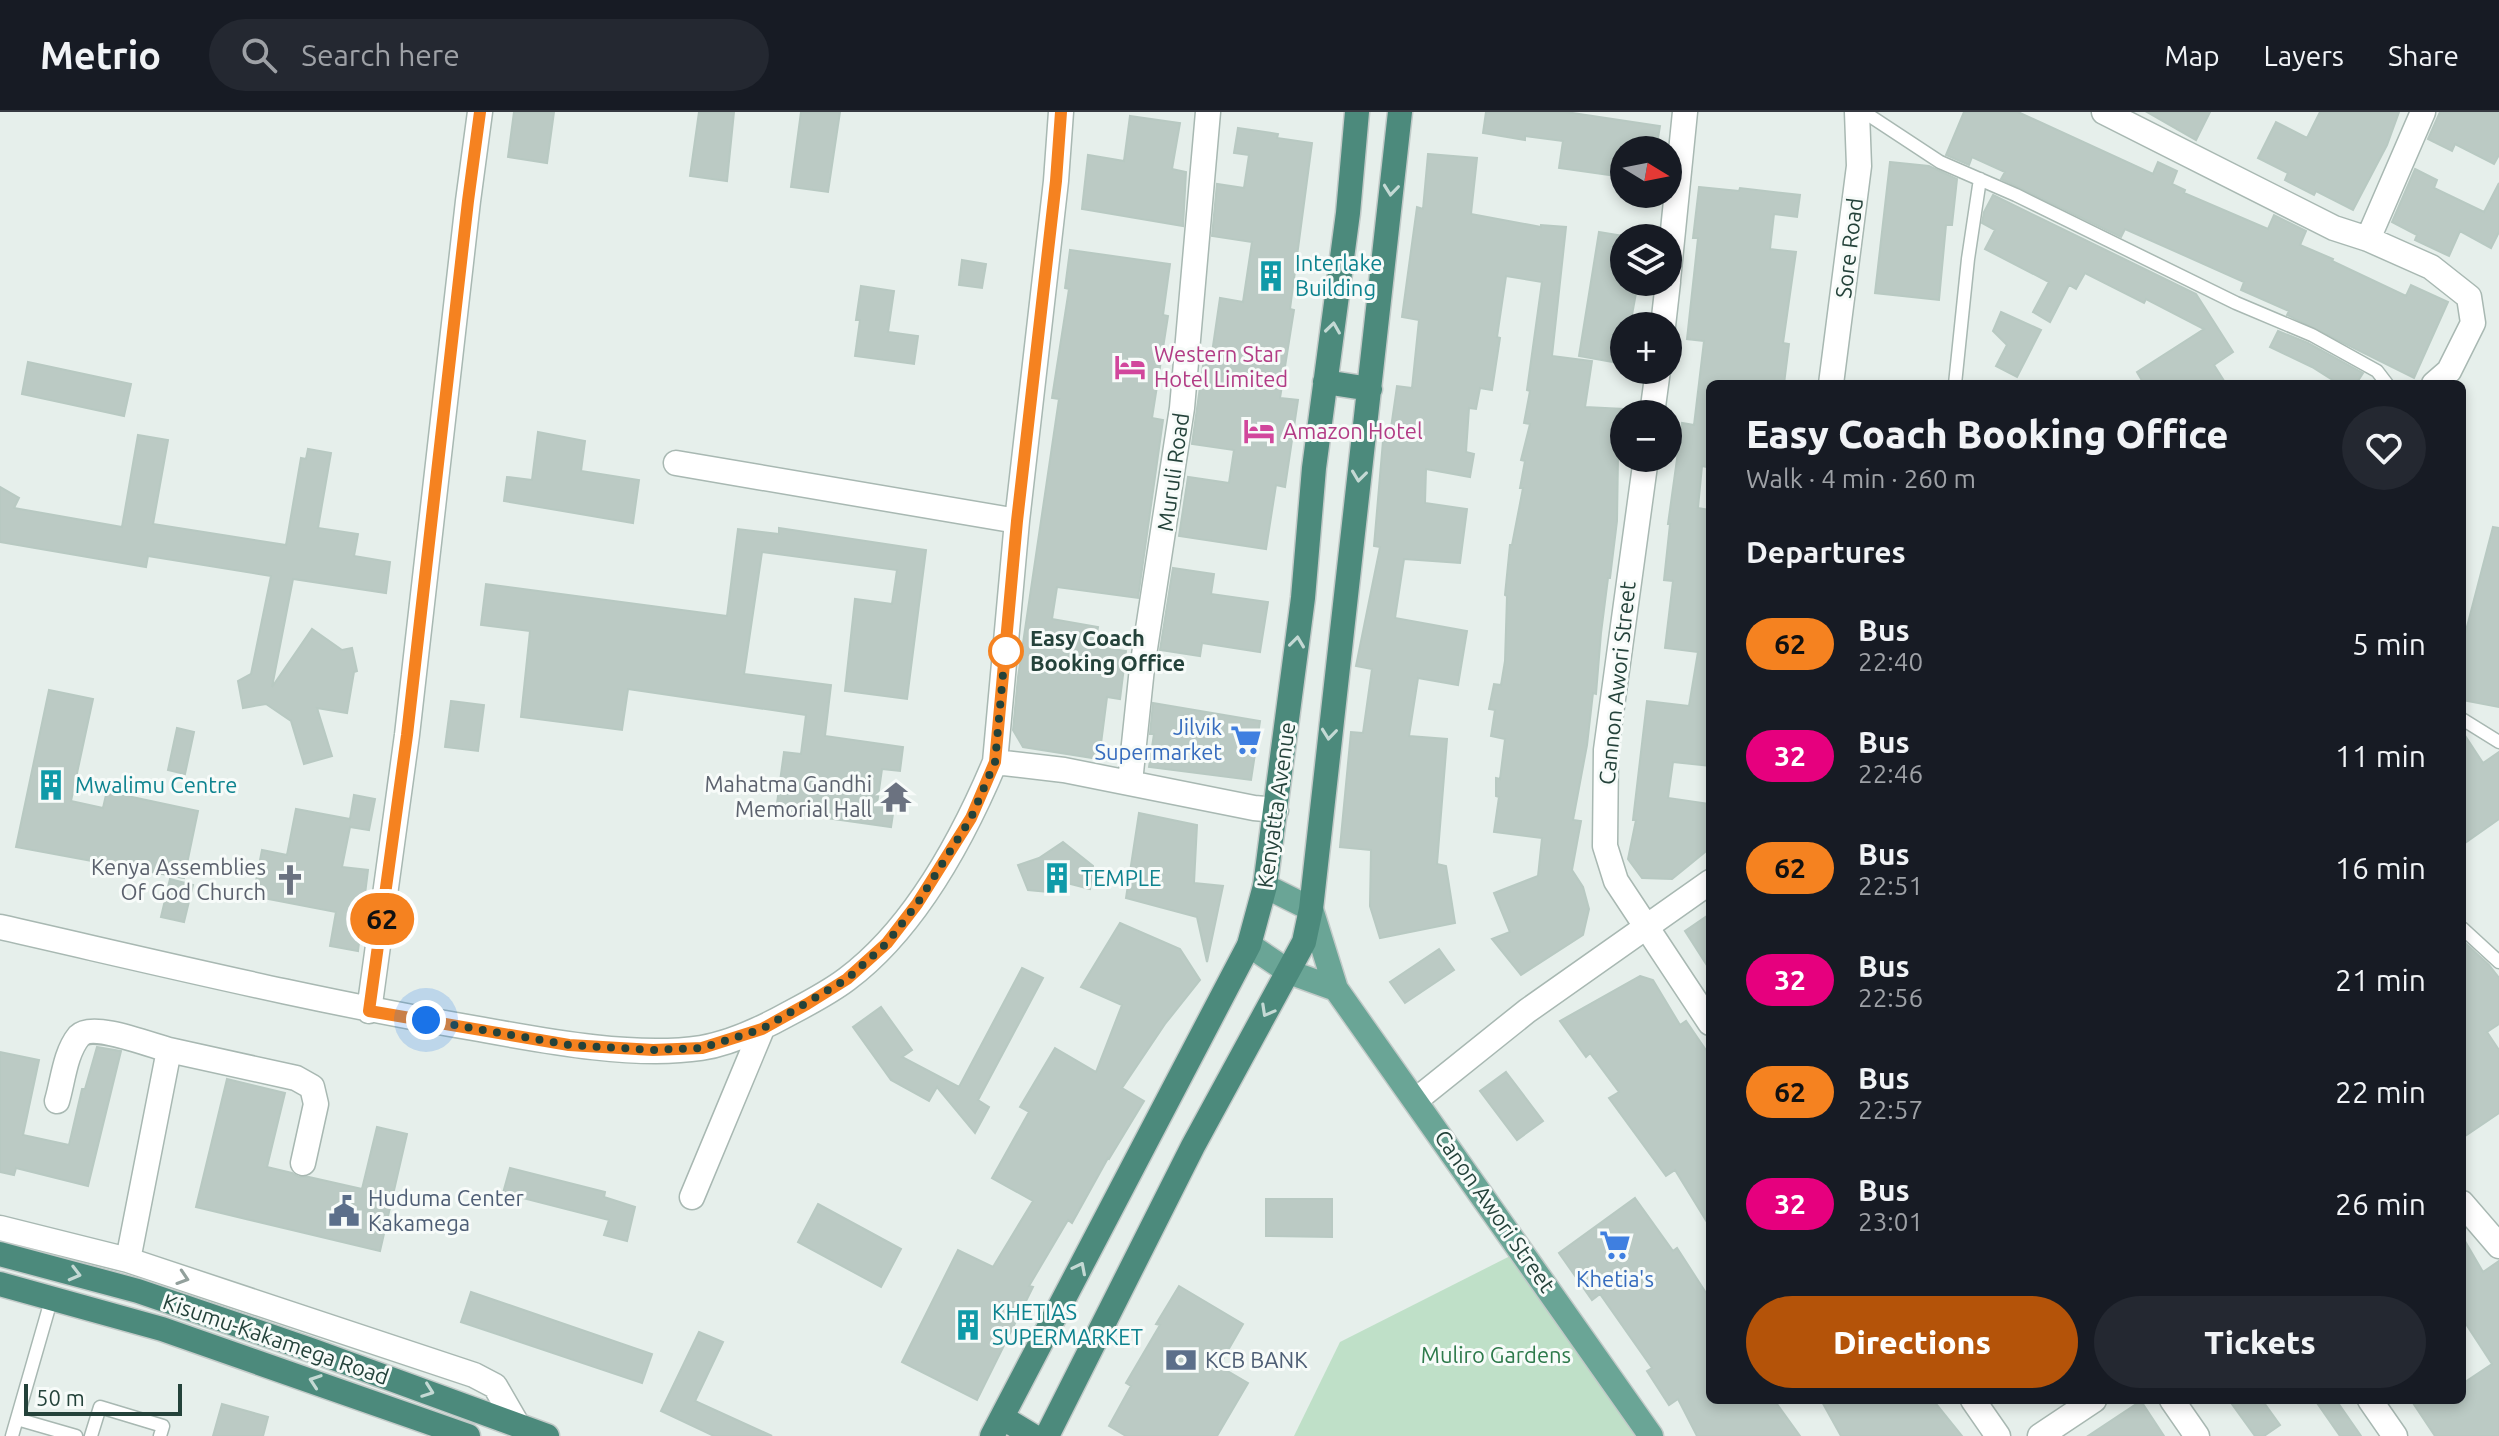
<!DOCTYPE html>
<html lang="en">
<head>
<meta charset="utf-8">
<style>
  :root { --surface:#171b24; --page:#242831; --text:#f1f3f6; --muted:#9ea1a6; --line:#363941; --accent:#b45309 }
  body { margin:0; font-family:Ubuntu,sans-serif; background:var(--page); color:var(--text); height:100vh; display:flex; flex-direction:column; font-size:30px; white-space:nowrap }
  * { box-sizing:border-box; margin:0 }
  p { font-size:26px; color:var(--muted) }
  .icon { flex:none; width:44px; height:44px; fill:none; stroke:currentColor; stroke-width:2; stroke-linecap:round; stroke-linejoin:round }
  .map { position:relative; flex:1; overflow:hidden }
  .side { position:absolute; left:1706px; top:268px; width:760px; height:1024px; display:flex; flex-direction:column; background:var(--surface); border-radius:12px; box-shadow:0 4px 12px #0003 }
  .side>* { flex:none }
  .badge { padding:0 16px; border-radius:26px; font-size:28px; line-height:52px }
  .needle { width:52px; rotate:100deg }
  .buttons { position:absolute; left:1610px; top:24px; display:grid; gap:16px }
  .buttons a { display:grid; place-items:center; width:72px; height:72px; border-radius:50%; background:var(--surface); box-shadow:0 4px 12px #0003; font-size:40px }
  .scale { position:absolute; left:24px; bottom:20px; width:158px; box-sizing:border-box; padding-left:8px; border:4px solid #24423a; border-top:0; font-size:22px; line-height:28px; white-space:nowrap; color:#24423a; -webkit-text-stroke:6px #f7fbf9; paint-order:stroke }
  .you { position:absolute; width:40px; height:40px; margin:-20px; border:6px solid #fff; border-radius:50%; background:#1a73e8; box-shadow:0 0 0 12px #1a73e833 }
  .map>.badge { position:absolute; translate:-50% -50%; box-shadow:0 0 0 4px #fff }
  h2 { padding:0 40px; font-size:30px; line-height:72px }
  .round { display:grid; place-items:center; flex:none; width:84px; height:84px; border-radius:42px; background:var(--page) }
  .headline { display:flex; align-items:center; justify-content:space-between; height:136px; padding:0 40px }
  h1 { font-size:38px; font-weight:800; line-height:60px }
  .action { display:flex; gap:16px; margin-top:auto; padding:16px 40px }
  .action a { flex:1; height:92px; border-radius:48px; background:var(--accent); color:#fff; font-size:32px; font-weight:800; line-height:92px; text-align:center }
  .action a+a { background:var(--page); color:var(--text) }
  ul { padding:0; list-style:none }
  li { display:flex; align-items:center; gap:24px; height:112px; padding:0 40px }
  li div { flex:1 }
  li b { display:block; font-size:30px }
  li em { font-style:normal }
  li .badge { min-width:88px; font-weight:700; text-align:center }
  header { display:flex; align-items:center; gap:48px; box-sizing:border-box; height:112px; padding:0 40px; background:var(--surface); border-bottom:2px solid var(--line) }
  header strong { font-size:38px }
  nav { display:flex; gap:44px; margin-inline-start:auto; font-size:28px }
  .search { width:560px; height:72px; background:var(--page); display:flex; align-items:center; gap:20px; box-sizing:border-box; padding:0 28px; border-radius:44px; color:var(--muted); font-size:30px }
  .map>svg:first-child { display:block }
</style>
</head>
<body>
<header>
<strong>Metrio</strong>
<div class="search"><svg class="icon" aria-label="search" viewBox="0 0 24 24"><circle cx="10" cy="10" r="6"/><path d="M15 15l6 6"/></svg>Search here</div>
<nav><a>Map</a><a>Layers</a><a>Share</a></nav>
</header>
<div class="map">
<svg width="2499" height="1324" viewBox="0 0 2499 1324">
  <rect width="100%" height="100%" fill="#e6efeb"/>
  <path fill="#bfe0c8" d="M1524 1137 1651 1324H1294L1340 1230Z"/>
  <path fill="#bbcac4" stroke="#b8c9c2" stroke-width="2" d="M514 0H554L547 51 508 45Z
    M699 0H734L727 69 690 64Z
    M801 0H840L828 80 791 75Z
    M1486 0H1566L1660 14 1656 38H1624V65L1559 56 1563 29 1525 24V28L1483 21Z
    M1964 0H2018L2153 62 2158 50 2177 59 2172 72 2185 78 2184 81 2268 117 2274 103 2306 119 2300 133 2333 147 2332 149 2406 184 2411 173 2448 190 2414 266 2287 203 2289 199 2241 178 2244 170 2125 117 2121 125 2001 67 2005 60 1972 45 1969 53 1946 43Z
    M2147 0H2210L2196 28Z
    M2320 0H2399L2387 33 2353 98 2316 79 2314 83 2285 68 2288 61 2258 46 2276 10 2307 26Z
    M2440 0H2499V43L2494 52 2455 32 2452 39 2428 27Z
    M1130 4 1180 11 1172 57 1186 60 1183 114 1082 97 1088 43 1124 49Z
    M1238 16 1278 22 1277 26 1312 31 1290 197 1294 198 1280 286 1298 288 1285 375 1276 373 1266 437 1179 424 1188 365 1229 371 1234 338 1192 332 1204 247 1211 248 1220 186 1243 190 1252 130 1212 124 1217 72 1244 76 1249 43 1234 41Z
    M1428 42 1477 46 1471 102 1541 115V113L1566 115 1552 244 1592 249 1585 295 1624 297V329L1622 345H1618L1617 409 1610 466H1608L1601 521 1596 582 1593 581 1587 633 1573 708 1581 709 1572 758 1583 775 1589 797 1583 823 1521 863 1492 827 1510 820 1494 781 1538 764 1542 726 1494 720 1499 685 1496 684V666L1500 667 1505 627 1491 624 1495 598 1489 597 1494 572 1501 573 1505 549 1507 484 1505 483 1510 433H1512L1523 376H1520L1525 349 1521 348 1530 312 1524 311 1530 279 1527 278 1542 170 1506 164 1497 225 1500 226 1492 278 1480 276 1476 297 1469 296 1466 340 1474 342 1470 365 1426 357 1425 391 1467 397 1460 451 1404 447 1395 506 1467 519 1458 573 1418 566 1409 624 1447 627 1437 752 1446 754 1455 811 1380 826 1370 794 1371 738 1340 735 1351 620 1363 621 1372 557 1356 554 1380 435 1374 434 1383 329 1389 330 1397 274 1412 276 1419 208 1402 205 1417 95 1423 97Z
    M1890 50 1929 54 1957 67 1952 113H1946L1939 188 1875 181Z
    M2415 57 2437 68 2434 76 2484 100 2499 71V120L2491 136 2460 119 2449 144 2415 128 2417 123 2392 110Z
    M1699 75 1739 79 1740 76 1800 83 1797 105 1774 102 1770 137 1796 140 1783 231 1789 232 1784 272H1710V326L1707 355 1702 354 1698 396 1710 398V654L1673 650 1668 686 1710 692V736L1672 767 1642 766 1628 747 1636 708H1633L1647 589 1689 594 1698 540 1665 536 1673 469 1664 468 1670 412H1668L1682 311 1694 313 1704 229 1687 227 1698 126H1693Z
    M1993 83 2196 182 2233 240 2214 253 2226 272H2144L2137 260 2204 217 2146 187 2144 191 2085 161 2076 177 2069 173 2050 210 2033 200 2049 170 1985 137 1995 118 1982 111 1984 100Z
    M1599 120 1624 124V170H1638L1630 214H1624V252L1579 244Z
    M1070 138 1170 152 1163 203 1168 204 1152 306 1163 308 1138 486 1057 475 1052 507 1098 515 1095 534 1126 539 1120 587 1107 585 1099 647 1023 635 1013 618 1018 565 1059 287 1052 286 1069 177 1065 176Z
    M962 148 986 152 982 176 959 173Z
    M861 174 894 179 888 220 918 224 914 252 855 244 860 208H856Z
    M2001 200 2041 218 2017 265 1996 254 2007 233 1993 219Z
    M2278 219 2308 231 2363 261 2356 272H2339L2312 255 2270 235Z
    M28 250 131 272 124 304 22 282Z
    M538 320 585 329 581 359 639 368 633 411 504 389 507 365 532 368Z
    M138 323 168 328 153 412 286 433 301 346 306 347 308 337 331 341 318 416 358 422 354 444 390 450 386 481 293 467 272 575 312 517 342 538 352 536 357 559 354 560 347 601 317 596 332 644 304 652 291 609 266 592 243 596 238 569 251 562 271 464 148 444 146 455 0 430V375L19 386 14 396 122 415Z
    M2493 415 2499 416V595L2462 588V534Z
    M779 416 926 438 907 587 845 579 855 487 892 492 897 458 762 440 744 562 831 573 825 624 903 635 900 659 882 657 877 692 894 695 891 715 776 699 784 640 801 642 806 603 628 577 622 618 521 605 530 519 481 513 486 472 727 504 738 417 779 422Z
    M1173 456 1214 462 1211 482 1268 490 1260 540 1202 531 1200 544 1160 538Z
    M49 578 93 587 71 689 103 696 108 674 117 668 124 672 132 685 198 699 184 766 16 735Z
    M451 589 484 593 478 639 445 635Z
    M1153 591 1260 609 1251 668 1149 655 1154 622H1150Z
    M177 616 194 620 185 662 168 658Z
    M2462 619 2483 651 2499 640V707L2462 733Z
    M354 683 375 687 369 718 350 715 342 755 368 758 358 839 330 834 336 800 253 784 262 738 287 743 296 697 350 707Z
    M1139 701 1197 713 1194 771 1223 774 1207 850 1197 805 1126 786Z
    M1063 730 1093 754 1090 777 1063 770 1059 781 1028 778 1018 753 1039 746Z
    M170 767 193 773 184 810 161 805Z
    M1710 802V858L1685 819Z
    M1120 811 1180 837 1200 868 1165 912 1122 976 1144 989 1109 1047 1108 1046 1072 1111 1068 1108 1029 1174 1033 1175 977 1288 902 1250 958 1138 993 1155 1033 1089 992 1066 1029 1000 1020 995 1055 936 1096 960 1122 893 1081 875Z
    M2462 828 2489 853 2499 866V912L2487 920 2499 938V1001L2462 1026Z
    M1439 837 1454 858 1405 891 1390 870Z
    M1022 856 1043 866 978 988 989 995 975 1021 937 975 929 989 891 968 853 915 881 895 912 938 902 945 959 975Z
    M1640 864 1653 868 1680 913 1686 909 1710 944V1115L1675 1058 1666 1064 1609 986 1619 980 1590 941 1586 945 1560 909Z
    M97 935 121 939 88 1074 16 1056 14 1063 0 1060V940L39 948 23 1023 69 1033 82 977H85Z
    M1506 960 1543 1009 1517 1028 1480 979Z
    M227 967 285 981 267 1055 292 1061 299 1065H309L362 1077 377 1015 407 1022 380 1139 196 1095Z
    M510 1056 605 1080 604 1085 635 1095 627 1129 604 1123 609 1108 503 1081Z
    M1635 1086 1673 1139 1677 1136 1710 1187V1288H1774L1800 1324H1697L1678 1287 1669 1293 1647 1259 1652 1256 1600 1182 1592 1188 1559 1141Z
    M1266 1087H1332V1125L1266 1124Z
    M818 1092 901 1137 881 1175 798 1130Z
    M2462 1124 2483 1160 2499 1149V1324H2435L2411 1288H2462V1272L2492 1252 2462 1206Z
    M1179 1174 1243 1212 1219 1254 1248 1271 1217 1324H1126L1109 1314 1131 1274 1126 1271 1160 1213 1156 1212Z
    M471 1180 652 1242 642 1271 461 1210Z
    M699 1220 723 1230 695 1289 772 1324H714L661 1299Z
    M1821 1288H1933L1962 1324H1841Z
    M2229 1288H2262L2280 1313 2264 1324H2255Z
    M2315 1288H2336L2361 1324H2340Z
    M2141 1289 2164 1324H2088Z
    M222 1292 268 1305 263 1324H213Z"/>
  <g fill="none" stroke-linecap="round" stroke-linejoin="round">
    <defs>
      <path id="service" d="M1864 0 1940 50 2016 83 2236 191 2312 223 2377 259 2387 272
        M1955 272 1968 147 1980 67
        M2462 607 2499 630
        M2462 816 2499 850
        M17 1307 76 1324
        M12 1324 52 1185
        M91 1324 100 1295 163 1314 160 1324"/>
      <path id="minor" d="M2104 0 2334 116 2368 127 2431 155 2469 185 2473 211 2449 259 2434 272
        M2368 127 2423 0
        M1668 168 1685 0
        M1663 214 1668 170
        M1831 272 1859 54 1857 0
        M1652 302 1658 258
        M1646 346 1606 638 1605 734 1616 769 1710 911
        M676 351 1017 409
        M995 650 1017 409 1056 69 1061 0
        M1130 670 1142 556 1182 296 1208 0
        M0 815C159 851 318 890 479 917 545 929 634 946 701 936 732 931 763 916 790 901 809 891 830 880 847 867 915 816 963 726 995 650L1064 658 1254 696 1276 698
        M369 899 407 623 468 89 480 0
        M1416 988 1527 899 1710 770
        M57 989C63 969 65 941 79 924 92 910 150 933 169 938
        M692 1085 762 917
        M2462 1091 2499 1134
        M0 1116 128 1148 474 1263 495 1274 517 1312
        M128 1148 169 938 296 966 312 975 316 992 303 1051
        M1973 1288 1998 1324
        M2172 1288 2197 1324
        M2370 1288 2395 1324
        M2040 1324 2094 1288"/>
      <path id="primary" d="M1265 774 1311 797 1336 877 1651 1324
        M1249 833 1289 860 1336 877"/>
      <path id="trunk" d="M1325 270 1370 277
        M0 1142 138 1179 314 1239 547 1324
        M0 1172 162 1217 468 1324
        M1003 1306 1033 1324
        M992 1324 1249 833 1265 774 1303 486 1314 356 1348 101 1357 0
        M1047 1324 1193 1034 1304 830 1311 797 1400 0"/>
    </defs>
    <use href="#service" stroke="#a8b8b2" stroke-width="15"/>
    <use href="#minor" stroke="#a8b8b2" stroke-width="27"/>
    <use href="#primary" stroke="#c2cac8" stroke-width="27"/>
    <use href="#trunk" stroke="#c2cac8" stroke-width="27"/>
    <use href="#service" stroke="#fff" stroke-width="12"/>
    <use href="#minor" stroke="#fff" stroke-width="24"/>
    <use href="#primary" stroke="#6aa596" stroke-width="24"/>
    <use href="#trunk" stroke="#4c8a7c" stroke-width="24"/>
  </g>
  <defs><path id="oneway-chevron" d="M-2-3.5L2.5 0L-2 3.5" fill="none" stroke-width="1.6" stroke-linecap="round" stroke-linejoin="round" transform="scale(2)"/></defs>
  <g stroke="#c4d9d4">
    <use href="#oneway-chevron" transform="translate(1391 78) rotate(96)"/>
    <use href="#oneway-chevron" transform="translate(1333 216) rotate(-82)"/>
    <use href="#oneway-chevron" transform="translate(1359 364) rotate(97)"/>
    <use href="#oneway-chevron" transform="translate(1297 530) rotate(-83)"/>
    <use href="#oneway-chevron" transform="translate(1329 622) rotate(96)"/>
    <use href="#oneway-chevron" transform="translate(1267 899) rotate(119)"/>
    <use href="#oneway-chevron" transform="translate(1080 1156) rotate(-63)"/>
    <use href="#oneway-chevron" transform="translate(75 1162) rotate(15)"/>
    <use href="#oneway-chevron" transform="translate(315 1269) rotate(-161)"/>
    <use href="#oneway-chevron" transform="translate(428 1279) rotate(20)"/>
  </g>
  <use stroke="#92a09c" href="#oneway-chevron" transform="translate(183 1166) rotate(18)"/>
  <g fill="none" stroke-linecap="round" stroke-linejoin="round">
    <defs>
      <path id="line" d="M480 0 468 89 407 623 369 899 569 933 653 938 702 936 762 917 807 892 847 867 887 831 917 792 971 706 995 650 1017 409 1056 69 1061 0"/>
    </defs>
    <use href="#line" stroke="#fff" stroke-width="18"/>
    <use href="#line" stroke="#f58220" stroke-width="12"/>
    <path stroke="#24423a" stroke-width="8" stroke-dasharray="0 14.4" d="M426 908 569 933 653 938 702 936 762 917 847 867 887 831 917 792 971 706 995 650 1006 529V539"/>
  </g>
  <defs>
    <symbol id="building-bare" viewBox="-9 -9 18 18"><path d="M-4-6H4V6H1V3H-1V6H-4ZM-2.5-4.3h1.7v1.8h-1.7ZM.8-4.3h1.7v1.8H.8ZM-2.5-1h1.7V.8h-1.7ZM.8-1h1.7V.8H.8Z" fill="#0f9aa8" stroke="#f7fbf9" stroke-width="2.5" paint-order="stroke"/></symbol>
    <symbol id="hotel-bare" viewBox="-9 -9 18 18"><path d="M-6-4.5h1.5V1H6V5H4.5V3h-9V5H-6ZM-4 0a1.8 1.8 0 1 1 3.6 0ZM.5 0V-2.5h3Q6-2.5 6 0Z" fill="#d1479c" stroke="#f7fbf9" stroke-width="2.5" paint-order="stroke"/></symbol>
    <symbol id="supermarket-bare" viewBox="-9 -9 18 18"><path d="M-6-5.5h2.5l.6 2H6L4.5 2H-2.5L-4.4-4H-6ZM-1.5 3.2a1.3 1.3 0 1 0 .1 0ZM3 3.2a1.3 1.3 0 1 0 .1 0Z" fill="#3f7fe0" stroke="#f7fbf9" stroke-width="2.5" paint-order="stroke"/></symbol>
    <symbol id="temple-bare" viewBox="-9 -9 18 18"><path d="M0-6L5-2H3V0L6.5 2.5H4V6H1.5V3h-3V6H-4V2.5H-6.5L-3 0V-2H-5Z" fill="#6b7280" stroke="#f7fbf9" stroke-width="2.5" paint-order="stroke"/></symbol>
    <symbol id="church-bare" viewBox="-9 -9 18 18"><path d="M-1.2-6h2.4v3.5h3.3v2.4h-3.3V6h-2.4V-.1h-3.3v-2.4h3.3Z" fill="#6b7280" stroke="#f7fbf9" stroke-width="2.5" paint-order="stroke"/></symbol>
    <symbol id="civic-bare" viewBox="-9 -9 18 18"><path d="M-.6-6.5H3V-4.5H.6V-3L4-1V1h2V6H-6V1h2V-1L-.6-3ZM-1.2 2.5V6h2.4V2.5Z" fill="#5c6f8a" stroke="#f7fbf9" stroke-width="2.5" paint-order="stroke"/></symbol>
    <symbol id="bank-bare" viewBox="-9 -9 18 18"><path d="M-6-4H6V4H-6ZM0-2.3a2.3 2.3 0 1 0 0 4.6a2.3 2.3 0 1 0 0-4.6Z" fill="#5c6f8a" stroke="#f7fbf9" stroke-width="2.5" paint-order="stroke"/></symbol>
  </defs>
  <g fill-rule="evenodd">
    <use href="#building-bare" x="1249" y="142" width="44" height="44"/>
    <use href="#hotel-bare" x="1108" y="233" width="44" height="44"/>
    <use href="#hotel-bare" x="1237" y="297" width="44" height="44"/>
    <use href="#supermarket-bare" x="1224" y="606" width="44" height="44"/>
    <use href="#building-bare" x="29" y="651" width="44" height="44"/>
    <use href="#temple-bare" x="874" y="663" width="44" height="44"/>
    <use href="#building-bare" x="1035" y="744" width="44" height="44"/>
    <use href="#church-bare" x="268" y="746" width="44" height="44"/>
    <use href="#civic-bare" x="322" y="1077" width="44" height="44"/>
    <use href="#supermarket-bare" x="1593" y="1111" width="44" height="44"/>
    <use href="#building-bare" x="946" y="1191" width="44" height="44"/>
    <use href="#bank-bare" x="1159" y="1226" width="44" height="44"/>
  </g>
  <circle fill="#fff" stroke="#f58220" stroke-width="4" cx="1006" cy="539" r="16"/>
  <g text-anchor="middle" stroke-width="6" stroke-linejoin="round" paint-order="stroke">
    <g font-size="22" fill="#24423a" stroke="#f7fbf9">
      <text transform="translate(1849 136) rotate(-83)" y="8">Sore Road</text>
      <text transform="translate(1173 360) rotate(-82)" y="8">Muruli Road</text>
      <text transform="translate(1617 571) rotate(-84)" y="8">Cannon Awori Street</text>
      <text transform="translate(1276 693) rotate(-82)" y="8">Kenyatta Avenue</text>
      <text transform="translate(1495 1099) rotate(55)" y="8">Canon Awori Street</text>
      <text transform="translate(276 1227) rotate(19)" y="8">Kisumu-Kakamega Road</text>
    </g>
    <g font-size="22" fill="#0d838f" stroke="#f7fbf9" text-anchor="start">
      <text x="1295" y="159">Interlake<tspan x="1295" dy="25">Building</tspan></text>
      <text x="75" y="681">Mwalimu Centre</text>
      <text x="1081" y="774">TEMPLE</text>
      <text x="992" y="1208">KHETIAS<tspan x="992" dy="25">SUPERMARKET</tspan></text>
    </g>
    <g font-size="22" fill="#b23c85" stroke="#f7fbf9" text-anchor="start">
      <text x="1154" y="250">Western Star<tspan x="1154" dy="25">Hotel Limited</tspan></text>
      <text x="1283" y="327">Amazon Hotel</text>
    </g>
    <g font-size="22" font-weight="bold" fill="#24423a" stroke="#f7fbf9" text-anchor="start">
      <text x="1030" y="534">Easy Coach<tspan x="1030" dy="25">Booking Office</tspan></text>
    </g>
    <g font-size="22" fill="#366cbe" stroke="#f7fbf9" text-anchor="end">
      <text x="1222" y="623">Jilvik<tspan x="1222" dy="25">Supermarket</tspan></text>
      <text x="1615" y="1175" text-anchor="middle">Khetia's</text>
    </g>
    <g font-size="22" fill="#5b616d" stroke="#f7fbf9" text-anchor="end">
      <text x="872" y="680">Mahatma Gandhi<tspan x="872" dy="25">Memorial Hall</tspan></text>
      <text x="266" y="763">Kenya Assemblies<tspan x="266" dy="25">Of God Church</tspan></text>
    </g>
    <g font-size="22" fill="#4e5e75" stroke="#f7fbf9" text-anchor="start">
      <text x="368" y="1094">Huduma Center<tspan x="368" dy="25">Kakamega</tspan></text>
      <text x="1205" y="1256">KCB BANK</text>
    </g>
    <g font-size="22" fill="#2d7a4b" stroke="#f7fbf9">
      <text x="1496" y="1251">Muliro Gardens</text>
    </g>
  </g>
</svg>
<div class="buttons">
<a><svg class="needle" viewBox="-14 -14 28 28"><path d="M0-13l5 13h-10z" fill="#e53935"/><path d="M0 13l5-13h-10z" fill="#9ea1a6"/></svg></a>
<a><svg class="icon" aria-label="layers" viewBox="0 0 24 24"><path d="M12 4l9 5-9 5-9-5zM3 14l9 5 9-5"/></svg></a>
<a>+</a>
<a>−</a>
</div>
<div class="scale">50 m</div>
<div class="you" style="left:426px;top:908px"></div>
<b class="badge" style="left:382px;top:807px;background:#f58220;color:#111">62</b>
<section class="side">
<div class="headline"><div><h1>Easy Coach Booking Office</h1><p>Walk · 4 min · 260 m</p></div><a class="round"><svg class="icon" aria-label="heart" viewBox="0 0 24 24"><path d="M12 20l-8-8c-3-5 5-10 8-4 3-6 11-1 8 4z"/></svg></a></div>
<h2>Departures</h2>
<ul>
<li><span class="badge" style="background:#f58220;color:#111">62</span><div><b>Bus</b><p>22:40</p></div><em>5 min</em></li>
<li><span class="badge" style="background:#e6007e;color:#fff">32</span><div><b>Bus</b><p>22:46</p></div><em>11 min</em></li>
<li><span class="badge" style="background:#f58220;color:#111">62</span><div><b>Bus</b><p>22:51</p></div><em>16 min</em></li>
<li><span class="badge" style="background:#e6007e;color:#fff">32</span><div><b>Bus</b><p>22:56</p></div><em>21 min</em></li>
<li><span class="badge" style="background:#f58220;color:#111">62</span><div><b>Bus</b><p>22:57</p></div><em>22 min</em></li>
<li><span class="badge" style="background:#e6007e;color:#fff">32</span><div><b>Bus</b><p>23:01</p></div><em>26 min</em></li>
</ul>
<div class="action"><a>Directions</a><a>Tickets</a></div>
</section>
</div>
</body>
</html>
